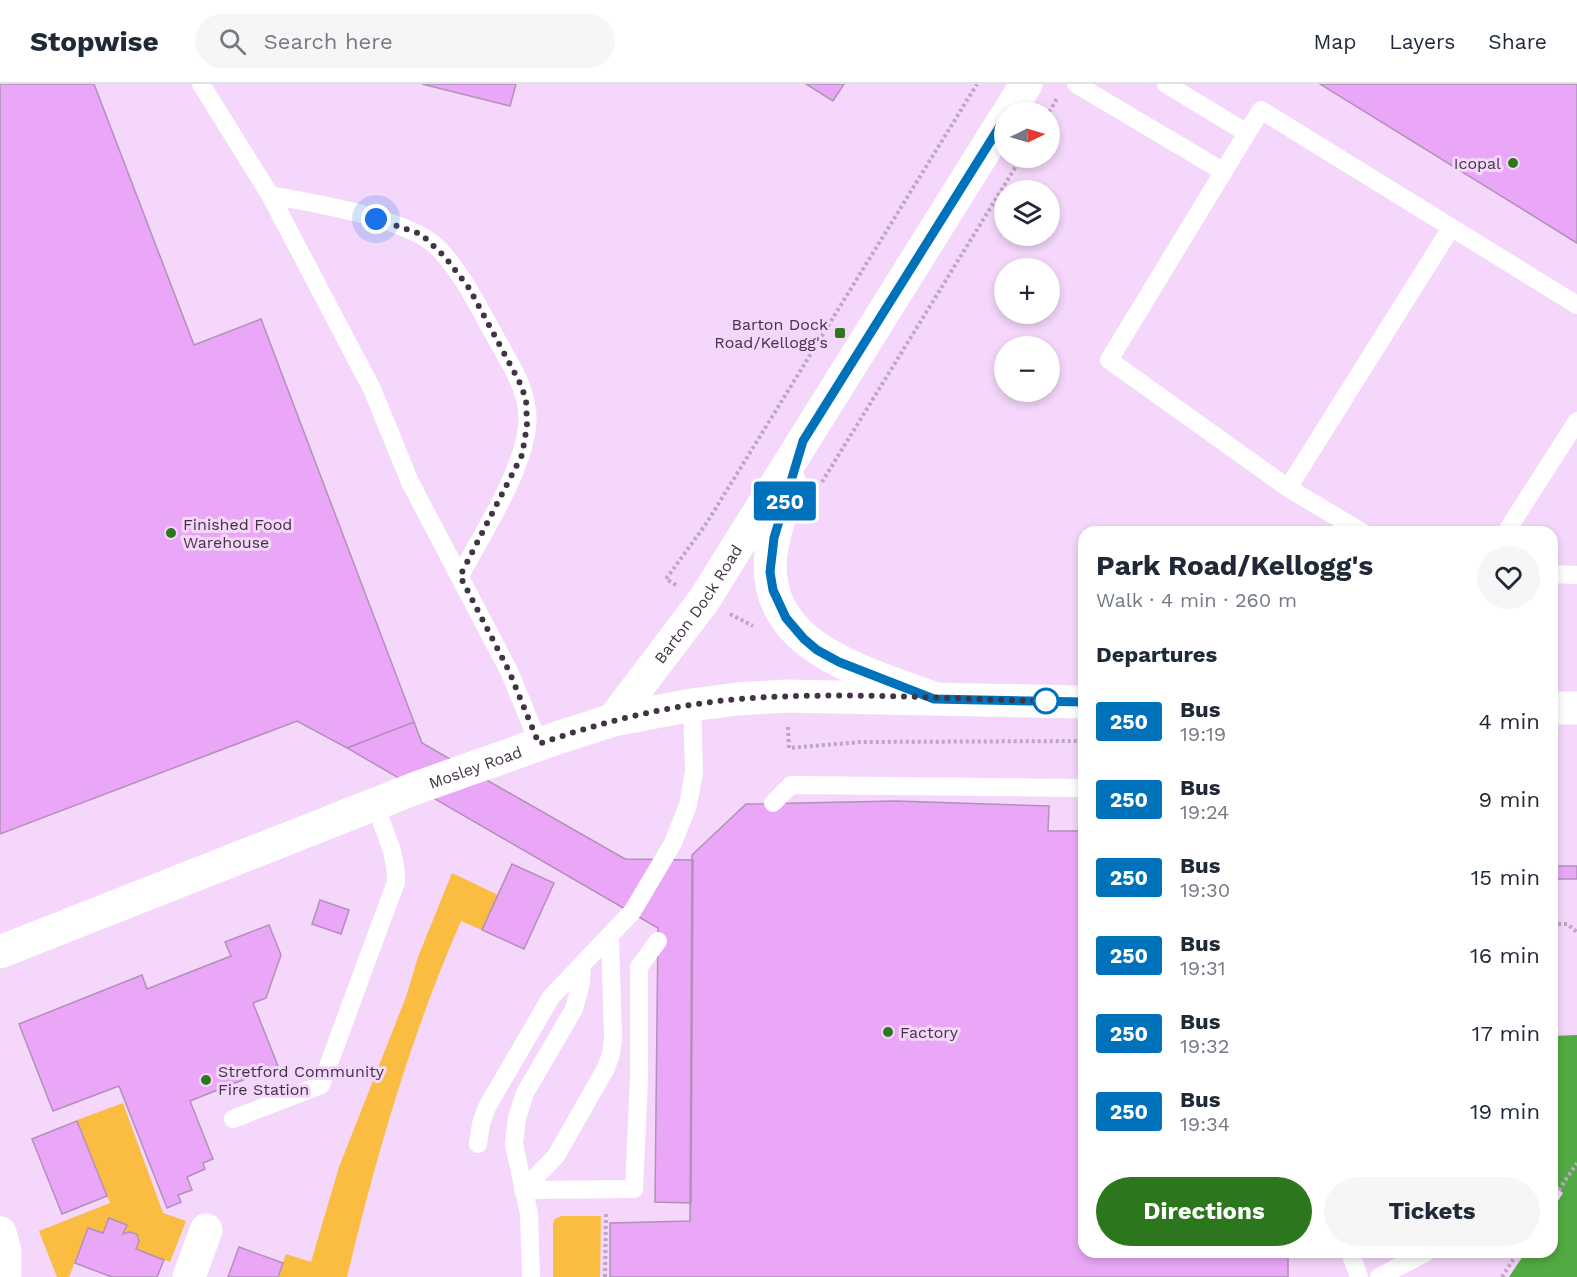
<!DOCTYPE html>
<html lang="en">
<head>
<meta charset="utf-8">
<style>
  :root { --surface:#fff; --page:#f6f6f7; --text:#1f2937; --muted:#747a83; --line:#e0e1e3; --accent:#2c771e }
  body { margin:0; font-family:"Work Sans",sans-serif; background:var(--page); color:var(--text); height:100vh; display:flex; flex-direction:column; font-size:22px; white-space:nowrap }
  * { box-sizing:border-box; margin:0 }
  p { font-size:20px; color:var(--muted) }
  .icon { flex:none; width:33px; height:33px; fill:none; stroke:currentColor; stroke-width:2; stroke-linecap:round; stroke-linejoin:round }
  .map { position:relative; flex:1; overflow:hidden }
  .sheet { position:absolute; left:1078px; top:442px; width:480px; height:732px; display:flex; flex-direction:column; background:var(--surface); border-radius:18px; box-shadow:0 3px 9px #0003 }
  .sheet>* { flex:none }
  .badge { padding:0 12px; border-radius:4px; font-size:21px; line-height:39px }
  .needle { width:39px; rotate:85deg }
  .buttons { position:absolute; left:994px; top:18px; display:grid; gap:12px }
  .buttons a { display:grid; place-items:center; width:66px; height:66px; border-radius:50%; background:var(--surface); box-shadow:0 3px 9px #0003; font-size:30px }
  .you { position:absolute; width:30px; height:30px; margin:-15px; border:4px solid #fff; border-radius:50%; background:#1a73e8; box-shadow:0 0 0 9px #1a73e833 }
  .map>.badge { position:absolute; translate:-50% -50%; box-shadow:0 0 0 3px #fff }
  h2 { padding:0 18px; font-size:22px; line-height:54px }
  .round { display:grid; place-items:center; flex:none; width:63px; height:63px; border-radius:32px; background:var(--page) }
  .overview { display:flex; align-items:center; justify-content:space-between; height:102px; padding:0 18px }
  h1 { font-size:28px; font-weight:700; line-height:45px }
  .primary-button { display:flex; gap:12px; margin-top:auto; padding:12px 18px }
  .primary-button a { flex:1; height:69px; border-radius:36px; background:var(--accent); color:#fff; font-size:24px; font-weight:700; line-height:69px; text-align:center }
  .primary-button a+a { background:var(--page); color:var(--text) }
  ul { padding:0; list-style:none }
  li { display:flex; align-items:center; gap:18px; height:78px; padding:0 18px }
  li div { flex:1 }
  li b { display:block; font-size:22px }
  li em { font-style:normal }
  li .badge { min-width:66px; font-weight:700; text-align:center }
  header { display:flex; align-items:center; gap:36px; box-sizing:border-box; height:84px; padding:0 30px; background:var(--surface); border-bottom:2px solid var(--line) }
  header strong { font-size:28px }
  nav { display:flex; gap:33px; margin-inline-start:auto; font-size:21px }
  .search { width:420px; height:54px; background:var(--page); display:flex; align-items:center; gap:15px; box-sizing:border-box; padding:0 21px; border-radius:33px; color:var(--muted); font-size:22px }
  .map>svg:first-child { display:block }
</style>
</head>
<body>
<header>
<strong>Stopwise</strong>
<div class="search"><svg class="icon" aria-label="search" viewBox="0 0 24 24"><circle cx="10" cy="10" r="6"/><path d="M15 15l6 6"/></svg>Search here</div>
<nav><a>Map</a><a>Layers</a><a>Share</a></nav>
</header>
<div class="map">
<svg width="1577" height="1193" viewBox="0 0 1577 1193">
  <rect width="100%" height="100%" fill="#f4d7fa"/>
  <path fill="#fabd42" d="M452 789 498 811 482 846 461 837C411 951 376 1072 347 1193H278L286 1170 311 1178 339 1083 406 913 418 873Z
    M123 1019 163 1129 186 1137 170 1178 136 1165 139 1157 137 1150 129 1148 123 1150 127 1141 109 1134 103 1149 88 1144 69 1193H57L39 1147 110 1119 77 1036Z
    M561 1132H601L600 1193H553V1140L555 1135Z"/>
  <path fill="#52aa42" d="M1577 951V1193H1509L1525 1169 1552 1168 1553 1125 1563 1109 1553 1101V952Z"/>
  <path fill="#eaa7f8" stroke="#b290b9" stroke-width="1.5" d="M0 0H94L194 261 261 235 414 638 347 664 297 637 0 750Z
    M422 0H516L510 22Z
    M806 0H844L833 17Z
    M1320 0H1577V159Z
    M414 638 422 659 625 775 693 776 691 1119 655 1118 658 844 347 664Z
    M896 717 1049 722 1048 747H1084V1168H1288V1193H610V1139L690 1137 692 771 746 720Z
    M512 780 554 799 524 865 482 846Z
    M1552 782H1577V795H1552Z
    M320 816 349 826 341 850 312 840Z
    M269 841 281 871 266 914 253 919 278 982 190 1017 213 1075 203 1079 205 1085 187 1093 192 1106 178 1111 181 1118 167 1124 119 1002 53 1027 19 940 142 891 147 905 231 872 225 858Z
    M77 1037 107 1112 62 1130 32 1055Z
    M109 1134 127 1141 123 1150 129 1148 137 1150 139 1157 136 1165 164 1176 157 1193H112L75 1179 88 1144 103 1149Z
    M239 1163 283 1179 278 1193H228Z"/>
  <g fill="none" stroke-linecap="round" stroke-linejoin="round">
    <path stroke="#bfa6c4" stroke-width="4" stroke-dasharray="3 3" stroke-linecap="butt" d="M1049 28 1058 13
      M822 398 1021 74
      M676 501 666 495 706 440 977 0
      M730 530 753 542
      M788 643 789 664 862 658 1084 657
      M1552 840H1567L1577 848
      M1552 1116 1577 1079
      M605 1193 606 1128
      M1502 1193 1518 1168"/>
    <path stroke="#fff" stroke-width="18" d="M201 0 270 111 372 305 410 398 509 587 539 660
      M1076 0 1224 88
      M1166 0 1247 49
      M270 111C313 119 408 134 438 164 463 190 479 224 497 256 512 283 531 311 527 344 521 391 482 450 460 492
      M1288 404 1451 144
      M1362 448 1288 404 1109 276 1261 26 1577 221
      M1506 448 1577 337
      M1552 490 1577 491
      M773 719 791 701 1084 704
      M233 1035 321 1001 396 798C397 771 384 746 375 721
      M478 1060 481 1040 487 1023 551 913 632 828 673 759 688 721 694 688 692 621
      M523 1106 634 1105 639 994V883L658 857
      M523 1106 556 1072 606 984 611 970 613 955 610 853
      M1350 1168 1359 1193
      M531 1193 529 1130 514 1060 517 1034 525 1009 574 925 581 899 582 881
      M1379 1193 1427 1168"/>
    <path stroke="#fff" stroke-width="33" d="M0 1149 5 1167V1193
      M189 1193 206 1146"/>
    <g stroke="#fff" stroke-width="33">
      <path d="M1009 28 1026 0"/>
      <path d="M790 399C784 422 774 445 771 469 760 564 865 588 933 614"/>
      <path id="s1" d="M613 636 704 516 1005 34"/>
    </g>
    <g stroke="#fff" stroke-width="33">
      <path d="M1552 624H1577"/>
      <path id="s2" d="M0 868 416 704 557 654 613 636 692 621 737 615 786 612 1084 618"/>
    </g>
  </g>
  <g fill="none" stroke-linecap="round" stroke-linejoin="round">
    <defs>
      <path id="line" d="M1005 34 803 357 774 454 770 488 773 506 786 534 804 555 817 566 839 578 934 615 1084 618"/>
    </defs>
    <use href="#line" stroke="#fff" stroke-width="14"/>
    <use href="#line" stroke="#0072bc" stroke-width="9"/>
    <path stroke="#423445" stroke-width="6" stroke-dasharray="0 10.8" d="M376 135 421 150 445 173 469 204 519 297 526 315 527 342 522 371 460 492 509 587 539 660C603 637 671 621 739 615 841 607 944 615 1046 617"/>
  </g>
  <g fill="#2c771e" stroke="#f4d7fa" stroke-width="2">
    <circle cx="1513" cy="79" r="6"/>
    <rect x="834" y="243" width="12" height="12" rx="3"/>
    <circle cx="171" cy="449" r="6"/>
    <circle cx="888" cy="948" r="6"/>
    <circle cx="206" cy="996" r="6"/>
  </g>
  <circle fill="#fff" stroke="#0072bc" stroke-width="3" cx="1046" cy="617" r="12"/>
  <g text-anchor="middle" stroke-width="6" stroke-linejoin="round" paint-order="stroke">
    <g font-size="16" fill="#423445" stroke="#f4d7fa" text-anchor="start">
      <text x="1501" y="85" text-anchor="end">Icopal</text>
      <text x="828" y="246" text-anchor="end">Barton Dock<tspan x="828" dy="18">Road/Kellogg's</tspan></text>
      <text x="183" y="446">Finished Food<tspan x="183" dy="18">Warehouse</tspan></text>
      <text x="900" y="954">Factory</text>
      <text x="218" y="993">Stretford Community<tspan x="218" dy="18">Fire Station</tspan></text>
    </g>
    <g font-size="16" fill="#423445" stroke="#f4d7fa">
      <text dy="6" stroke="none"><textPath href="#s1" startOffset="144">Barton Dock Road</textPath></text>
      <text dy="6" stroke="none"><textPath href="#s2" startOffset="510">Mosley Road</textPath></text>
    </g>
  </g>
</svg>
<div class="buttons">
<a><svg class="needle" viewBox="-14 -14 28 28"><path d="M0-13l5 13h-10z" fill="#e53935"/><path d="M0 13l5-13h-10z" fill="#747a83"/></svg></a>
<a><svg class="icon" aria-label="layers" viewBox="0 0 24 24"><path d="M12 4l9 5-9 5-9-5zM3 14l9 5 9-5"/></svg></a>
<a>+</a>
<a>−</a>
</div>
<div class="you" style="left:376px;top:135px"></div>
<b class="badge" style="left:785px;top:417px;background:#0072bc;color:#fff">250</b>
<section class="sheet">
<div class="overview"><div><h1>Park Road/Kellogg's</h1><p>Walk · 4 min · 260 m</p></div><a class="round"><svg class="icon" aria-label="heart" viewBox="0 0 24 24"><path d="M12 20l-8-8c-3-5 5-10 8-4 3-6 11-1 8 4z"/></svg></a></div>
<h2>Departures</h2>
<ul>
<li><span class="badge" style="background:#0072bc;color:#fff">250</span><div><b>Bus</b><p>19:19</p></div><em>4 min</em></li>
<li><span class="badge" style="background:#0072bc;color:#fff">250</span><div><b>Bus</b><p>19:24</p></div><em>9 min</em></li>
<li><span class="badge" style="background:#0072bc;color:#fff">250</span><div><b>Bus</b><p>19:30</p></div><em>15 min</em></li>
<li><span class="badge" style="background:#0072bc;color:#fff">250</span><div><b>Bus</b><p>19:31</p></div><em>16 min</em></li>
<li><span class="badge" style="background:#0072bc;color:#fff">250</span><div><b>Bus</b><p>19:32</p></div><em>17 min</em></li>
<li><span class="badge" style="background:#0072bc;color:#fff">250</span><div><b>Bus</b><p>19:34</p></div><em>19 min</em></li>
</ul>
<div class="primary-button"><a>Directions</a><a>Tickets</a></div>
</section>
</div>
</body>
</html>
